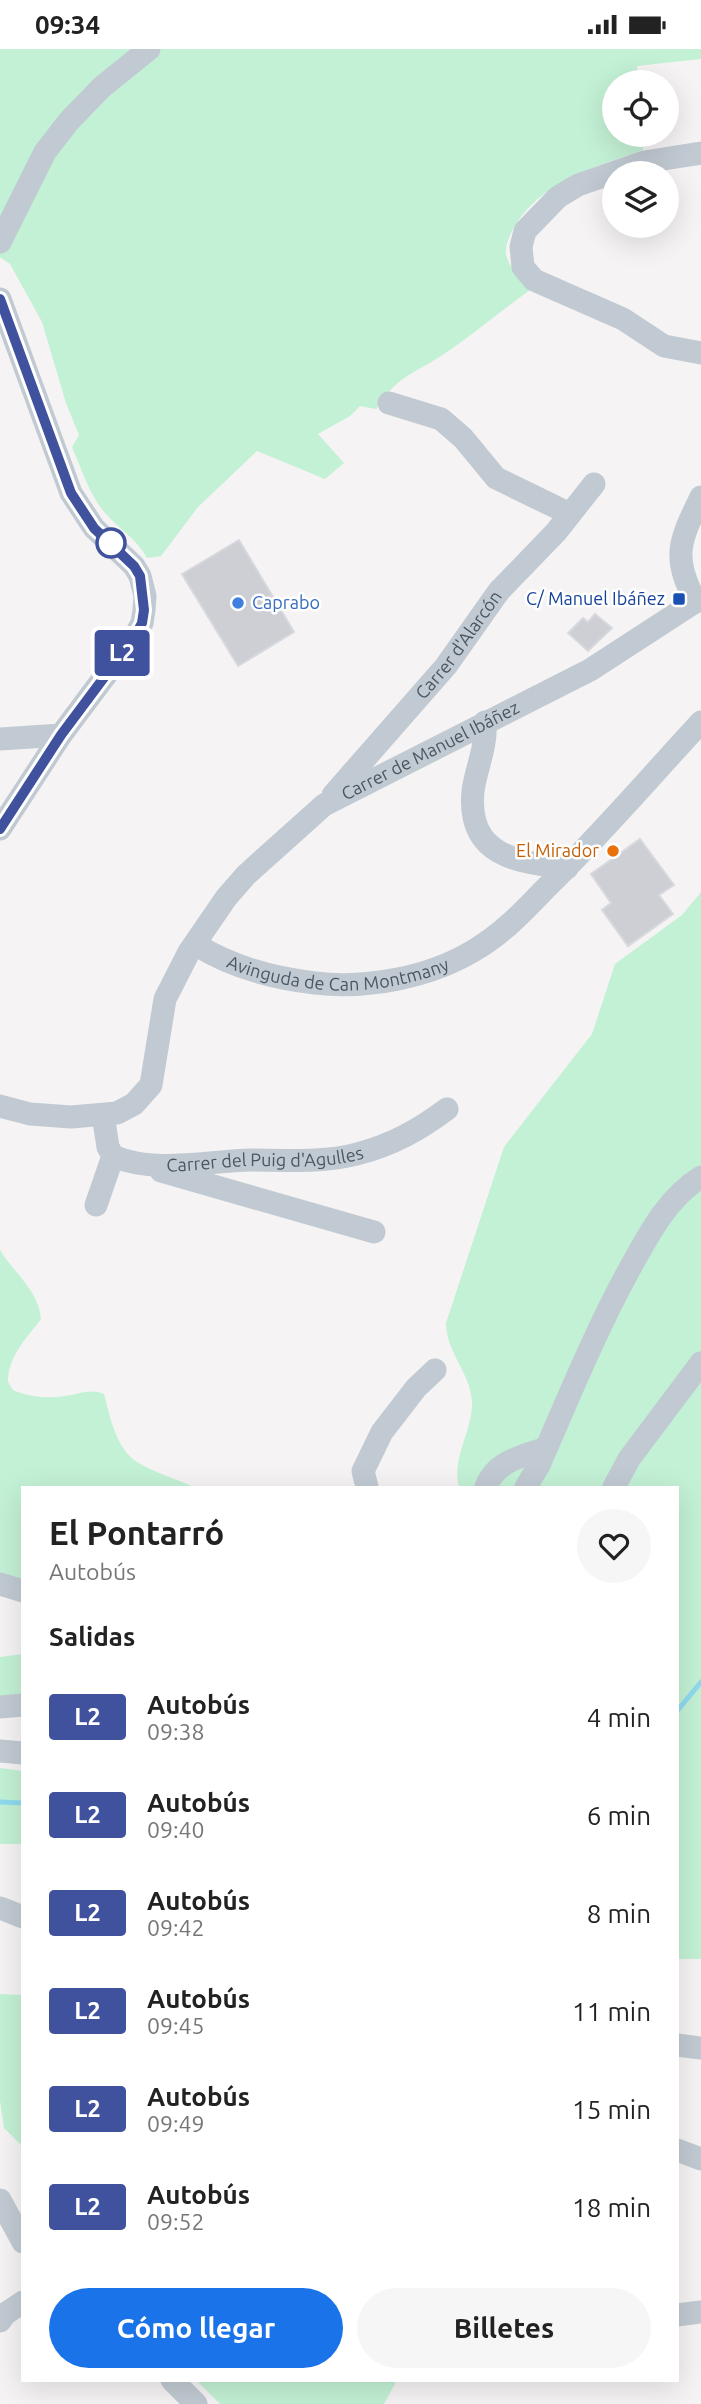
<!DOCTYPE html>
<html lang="es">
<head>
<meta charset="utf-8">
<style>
  :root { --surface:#fff; --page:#f6f6f6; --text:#222; --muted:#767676; --accent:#1a73e8 }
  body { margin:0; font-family:Ubuntu,sans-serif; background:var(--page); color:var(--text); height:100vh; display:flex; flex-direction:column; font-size:26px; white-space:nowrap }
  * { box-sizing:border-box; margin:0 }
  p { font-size:23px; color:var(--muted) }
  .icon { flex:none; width:38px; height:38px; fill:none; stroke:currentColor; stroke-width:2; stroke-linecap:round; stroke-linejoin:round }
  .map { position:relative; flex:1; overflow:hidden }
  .sheet { position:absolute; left:21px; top:1437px; width:658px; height:896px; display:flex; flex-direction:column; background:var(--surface); border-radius:0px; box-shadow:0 7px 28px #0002 }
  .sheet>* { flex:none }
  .badge { padding:0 14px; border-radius:5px; font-size:24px; line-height:46px }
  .tools { position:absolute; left:602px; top:21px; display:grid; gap:14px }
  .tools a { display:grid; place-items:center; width:77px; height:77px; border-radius:50%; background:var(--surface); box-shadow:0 7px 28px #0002; font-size:35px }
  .map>.badge { position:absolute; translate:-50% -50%; box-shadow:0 0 0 4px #fff }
  h2 { padding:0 28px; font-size:26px; line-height:63px }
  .round { display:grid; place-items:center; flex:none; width:74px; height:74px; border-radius:37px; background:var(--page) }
  .head { display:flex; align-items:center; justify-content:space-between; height:119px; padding:0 28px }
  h1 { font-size:33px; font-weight:600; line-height:52px }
  .action { display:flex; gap:14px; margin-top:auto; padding:14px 28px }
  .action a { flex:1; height:80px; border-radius:42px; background:var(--accent); color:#fff; font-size:28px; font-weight:600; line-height:80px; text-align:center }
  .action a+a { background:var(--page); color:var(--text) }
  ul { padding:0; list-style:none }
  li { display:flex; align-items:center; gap:21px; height:98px; padding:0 28px }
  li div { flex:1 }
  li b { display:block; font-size:26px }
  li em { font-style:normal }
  li .badge { min-width:77px; font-weight:700; text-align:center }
  .status { display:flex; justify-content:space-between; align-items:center; height:49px; padding:0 35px; background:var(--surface); direction:ltr }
  .status svg { height:19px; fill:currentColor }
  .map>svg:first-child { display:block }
</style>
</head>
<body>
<div class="status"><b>09:34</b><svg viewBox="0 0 49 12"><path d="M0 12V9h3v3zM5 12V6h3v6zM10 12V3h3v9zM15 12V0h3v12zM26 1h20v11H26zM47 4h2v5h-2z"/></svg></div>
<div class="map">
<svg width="701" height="2355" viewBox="0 0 701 2355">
  <rect width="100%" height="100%" fill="#f5f3f3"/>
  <path fill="#c3f1d5" d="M0 0H701V10L637 17 638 33H614V86H642L643 101C595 118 540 132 513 180 509 188 505 197 506 205 509 219 521 230 530 241 502 261 475 284 447 303 415 325 398 325 376 360L360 357 350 367 318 385 344 414 325 430 257 402 198 458 161 507 147 509C137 490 119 480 105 464 89 445 82 421 72 398L79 386 66 354 42 273 10 215 0 208Z
    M701 843V1910H677V1438H459C451 1409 473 1382 472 1352 470 1323 446 1303 446 1274L504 1098 592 985 615 915 682 866Z
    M0 1201C14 1224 39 1242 41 1270 26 1290 8 1307 8 1333L13 1341C29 1348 49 1350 65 1347 79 1345 91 1339 104 1345 110 1368 116 1399 137 1413 154 1424 175 1429 193 1438H23V1549L0 1542Z
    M23 1605V1648H0V1608Z
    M0 1719 23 1722V1795H0Z
    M0 1945 23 1946V2098L4 2079 0 2052Z
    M196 2331H397L384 2355H220Z"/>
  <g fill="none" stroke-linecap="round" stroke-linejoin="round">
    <path stroke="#90daee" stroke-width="5" d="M677 1662 701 1633
      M0 1753 23 1754"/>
  </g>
  <path fill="#cdcfd5" stroke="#d7d9de" stroke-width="2" d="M239 491 294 583 238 617 182 525Z
    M595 565 612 579 588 602 568 584 583 569 588 573Z
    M640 790 674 836 659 846 673 865 628 897 602 861 611 854 591 825Z"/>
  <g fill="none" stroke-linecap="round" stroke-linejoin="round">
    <g stroke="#c1cad2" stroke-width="23">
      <path d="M701 104 644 113 578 136 558 148 525 182 521 198 523 218 534 231 623 270 664 297 701 304"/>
      <path d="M0 193 45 103 69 72 102 38 149 0"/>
      <path d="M0 250 71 444 94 479 134 517 140 527 145 547 144 561 142 574 135 587 61 686 0 780"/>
      <path d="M389 354 441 370 463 389 496 429 570 465"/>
      <path d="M696 553C671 508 680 491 701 448"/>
      <path d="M485 673C487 698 476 719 473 742 467 807 516 813 567 819"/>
      <path d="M0 690 61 686"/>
      <path id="s1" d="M333 746 446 617 499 542 556 483 594 435"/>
      <path id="s2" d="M195 895C231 918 272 929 315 934 366 940 428 929 473 902 501 886 523 863 545 840 600 787 649 729 701 673"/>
      <path id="s3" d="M0 1057 30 1065 71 1068 117 1064 134 1055 151 1036 165 950 189 903 226 849 246 826 324 756 590 621 701 549"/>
      <path id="s4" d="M103 1066 108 1098 113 1107C155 1125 206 1112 251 1111 286 1111 323 1114 357 1105 392 1096 419 1081 447 1060"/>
      <path d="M161 1122 374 1183"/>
      <path d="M96 1156 113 1107"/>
      <path d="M367 1438 363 1422 382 1383 416 1339 435 1321"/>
      <path d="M486 1438C495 1412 523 1407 546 1399"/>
      <path d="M526 1438 539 1416C568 1350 595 1283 629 1221 648 1187 667 1149 701 1128"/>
      <path d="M614 1438 629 1410 701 1314"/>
      <path d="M0 1535 23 1542"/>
      <path d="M0 1658 23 1656"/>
      <path d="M0 1702 23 1704"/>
      <path d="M0 1859 23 1868"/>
      <path d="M677 1996 701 1999"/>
      <path d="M677 2101 701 2110"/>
      <path d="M0 2151 23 2193"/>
      <path d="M677 2266 701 2263"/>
      <path d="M0 2272 5 2265 23 2253"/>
      <path d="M172 2331 196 2355"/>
    </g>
  </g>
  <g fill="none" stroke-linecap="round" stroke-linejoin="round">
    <defs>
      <path id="line" d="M0 250 71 444 94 479 134 517 140 527 144 561 142 574 135 587 61 686 0 780"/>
    </defs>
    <use href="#line" stroke="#fff" stroke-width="16"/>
    <use href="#line" stroke="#40529e" stroke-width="10"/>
  </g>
  <circle fill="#fff" stroke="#40529e" stroke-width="3.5" cx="111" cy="494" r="14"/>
  <rect fill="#1a4fb4" stroke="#fff" stroke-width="2.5" x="672" y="543" width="14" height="14" rx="3.5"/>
  <circle fill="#3f7fe0" stroke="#fff" stroke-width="2.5" cx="238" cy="554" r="7"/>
  <circle fill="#e8710a" stroke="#fff" stroke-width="2.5" cx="613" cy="802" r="7"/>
  <g text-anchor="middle" stroke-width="5" stroke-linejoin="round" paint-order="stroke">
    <g font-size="18" fill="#164399" stroke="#fff" text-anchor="end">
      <text x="665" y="556">C/ Manuel Ibáñez</text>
    </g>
    <g font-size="18" fill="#366cbe" stroke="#fff" text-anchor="start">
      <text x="252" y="560">Caprabo</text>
    </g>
    <g font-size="18" fill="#4a5661" stroke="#fff">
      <text dy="6" stroke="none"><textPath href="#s1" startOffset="196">Carrer d'Alarcón</textPath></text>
      <text dy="6" stroke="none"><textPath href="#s3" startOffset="623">Carrer de Manuel Ibáñez</textPath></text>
      <text dy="6" stroke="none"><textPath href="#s2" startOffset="150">Avinguda de Can Montmany</textPath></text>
      <text dy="6" stroke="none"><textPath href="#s4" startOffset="196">Carrer del Puig d'Agulles</textPath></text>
    </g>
    <g font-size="18" fill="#c56008" stroke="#fff" text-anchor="end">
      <text x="599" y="808">El Mirador</text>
    </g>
  </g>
</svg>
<div class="tools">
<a><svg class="icon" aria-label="locate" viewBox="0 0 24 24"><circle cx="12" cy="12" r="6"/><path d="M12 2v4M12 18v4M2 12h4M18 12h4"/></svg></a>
<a><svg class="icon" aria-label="layers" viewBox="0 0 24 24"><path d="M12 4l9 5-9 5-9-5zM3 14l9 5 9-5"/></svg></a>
</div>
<b class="badge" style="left:122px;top:604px;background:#40529e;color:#fff">L2</b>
<section class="sheet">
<div class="head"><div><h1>El Pontarró</h1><p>Autobús</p></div><a class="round"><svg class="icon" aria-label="heart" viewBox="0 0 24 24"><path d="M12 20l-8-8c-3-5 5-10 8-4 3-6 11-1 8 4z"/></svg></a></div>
<h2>Salidas</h2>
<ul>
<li><span class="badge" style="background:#40529e;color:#fff">L2</span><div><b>Autobús</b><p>09:38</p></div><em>4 min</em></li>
<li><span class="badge" style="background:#40529e;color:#fff">L2</span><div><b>Autobús</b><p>09:40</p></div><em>6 min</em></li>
<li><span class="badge" style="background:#40529e;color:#fff">L2</span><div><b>Autobús</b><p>09:42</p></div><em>8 min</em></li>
<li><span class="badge" style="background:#40529e;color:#fff">L2</span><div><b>Autobús</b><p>09:45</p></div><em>11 min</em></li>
<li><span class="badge" style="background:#40529e;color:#fff">L2</span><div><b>Autobús</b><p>09:49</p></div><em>15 min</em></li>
<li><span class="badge" style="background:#40529e;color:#fff">L2</span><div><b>Autobús</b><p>09:52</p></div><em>18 min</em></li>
</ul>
<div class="action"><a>Cómo llegar</a><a>Billetes</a></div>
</section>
</div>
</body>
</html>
